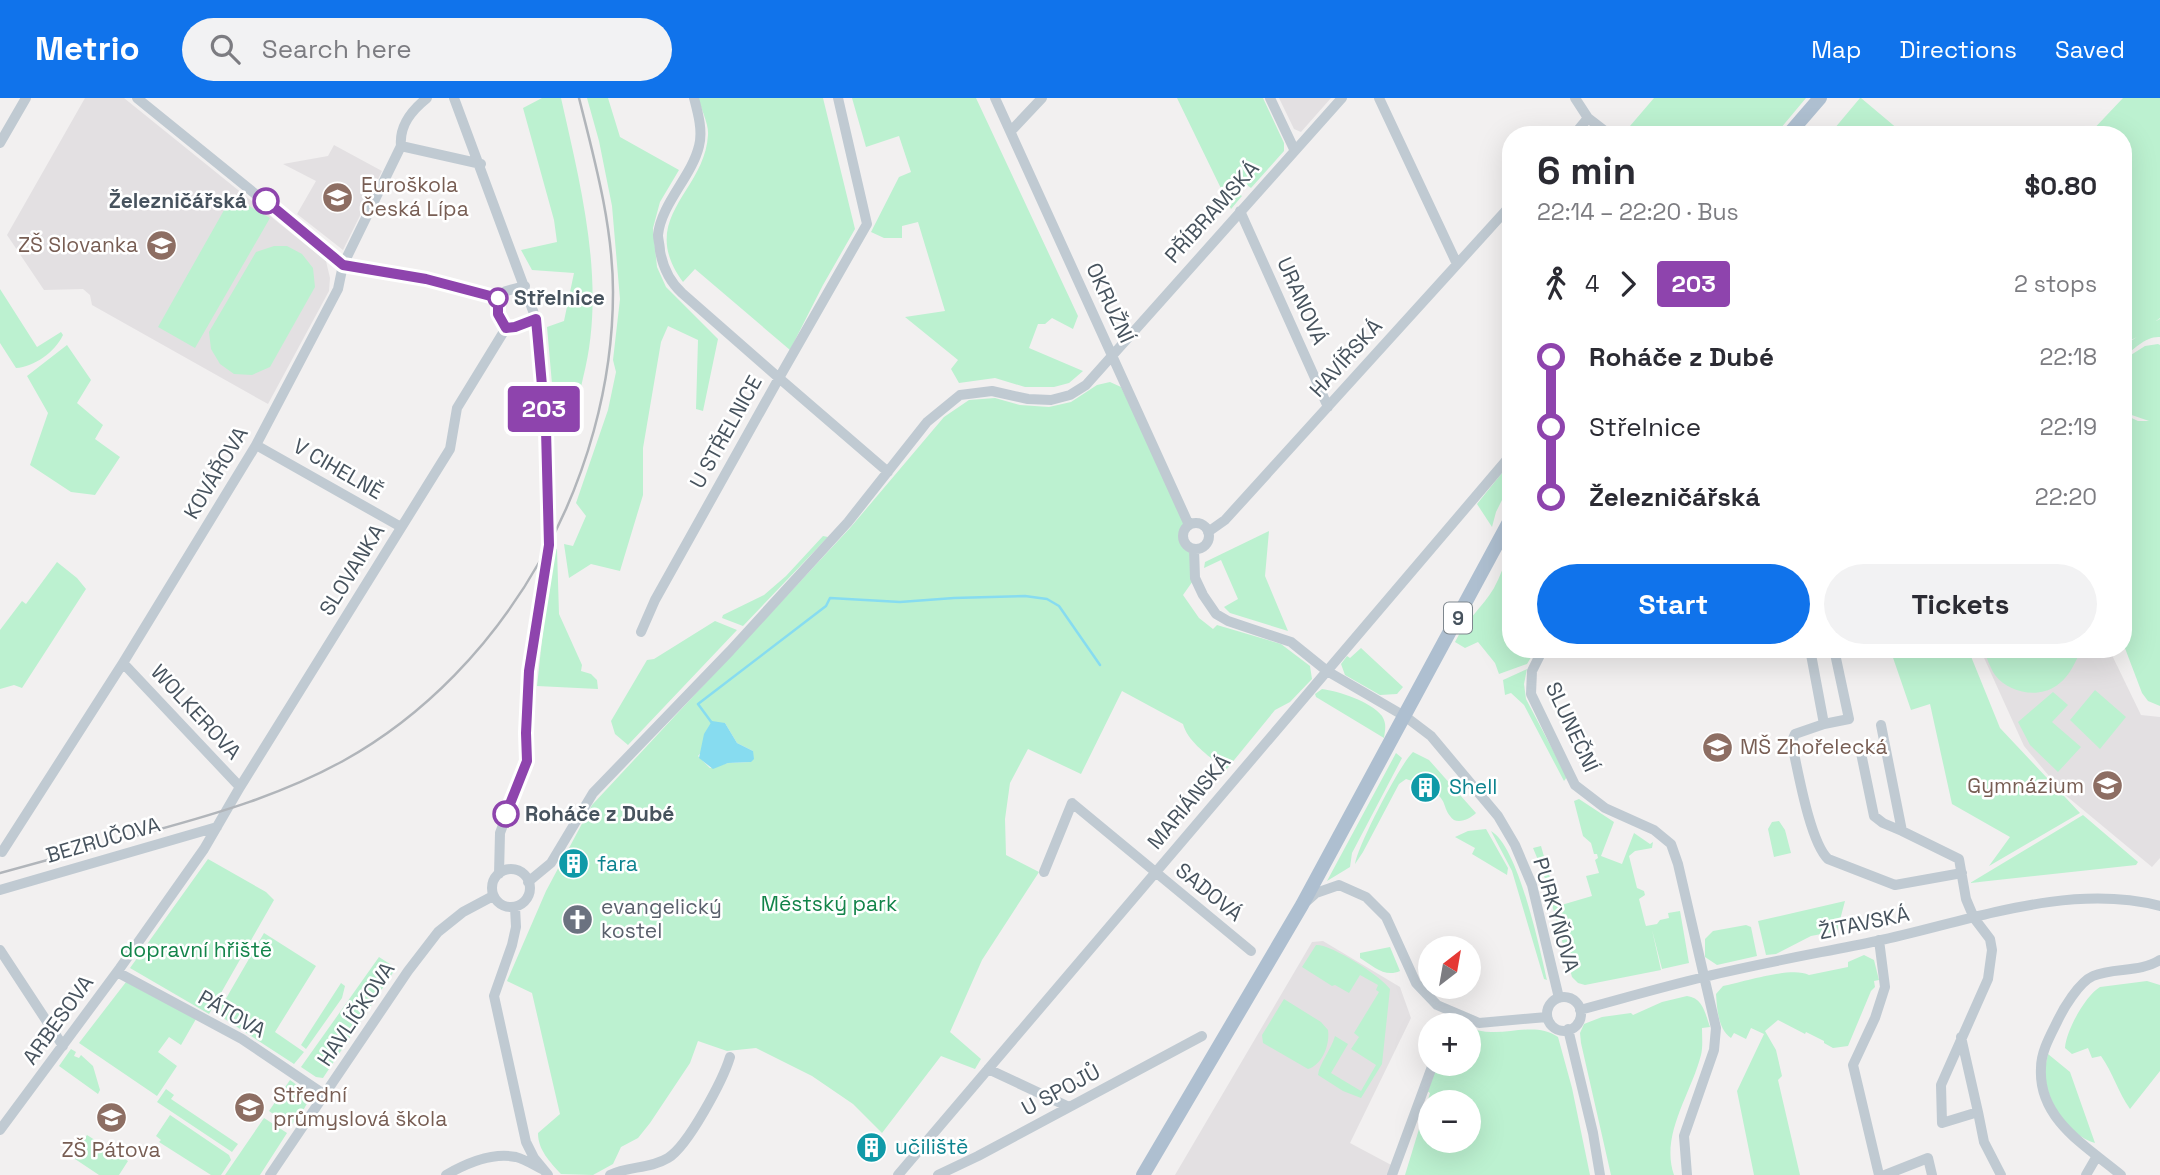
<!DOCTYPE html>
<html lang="en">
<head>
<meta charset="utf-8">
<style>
  :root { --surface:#fff; --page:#f2f2f3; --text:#2b2b33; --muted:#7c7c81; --accent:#1073eb }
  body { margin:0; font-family:"Space Grotesk",sans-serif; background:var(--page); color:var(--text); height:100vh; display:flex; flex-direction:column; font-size:26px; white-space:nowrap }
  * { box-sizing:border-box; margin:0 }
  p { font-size:23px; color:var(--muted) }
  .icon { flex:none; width:38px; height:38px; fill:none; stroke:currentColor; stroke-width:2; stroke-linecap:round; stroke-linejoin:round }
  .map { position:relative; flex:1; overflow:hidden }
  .panel { position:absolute; left:1502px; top:28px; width:630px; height:532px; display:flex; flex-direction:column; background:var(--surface); border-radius:28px; box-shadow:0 7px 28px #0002 }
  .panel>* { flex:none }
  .badge { padding:0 14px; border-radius:5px; font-size:24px; line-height:46px }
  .needle { width:46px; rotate:31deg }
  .controls { position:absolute; left:1418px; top:838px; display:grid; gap:14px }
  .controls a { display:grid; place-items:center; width:63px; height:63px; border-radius:50%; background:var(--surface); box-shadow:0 7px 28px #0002; font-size:35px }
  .map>.badge { position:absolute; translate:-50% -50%; box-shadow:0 0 0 4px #fff }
  .legs { display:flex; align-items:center; gap:10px; height:77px; padding:0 35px; font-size:23px }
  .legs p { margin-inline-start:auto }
  .overview { display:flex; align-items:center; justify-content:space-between; height:119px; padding:0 35px }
  h1 { font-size:38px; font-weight:600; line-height:52px }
  .cta { display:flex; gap:14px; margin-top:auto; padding:14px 35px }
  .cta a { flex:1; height:80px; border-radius:42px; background:var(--accent); color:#fff; font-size:28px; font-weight:600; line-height:80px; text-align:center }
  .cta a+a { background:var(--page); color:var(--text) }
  ul { padding:0 35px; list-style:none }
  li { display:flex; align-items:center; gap:24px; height:70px; font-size:26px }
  li i { display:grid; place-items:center; width:10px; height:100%; margin:0 9px; background:currentColor }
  li i::after { content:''; width:18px; height:18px; margin:-9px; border:5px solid; border-radius:50%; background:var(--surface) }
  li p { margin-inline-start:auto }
  li:first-child i { background:linear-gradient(#0000 50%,currentColor 0) }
  li:last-child i { background:linear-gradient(currentColor 50%,#0000 0) }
  header { display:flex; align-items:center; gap:42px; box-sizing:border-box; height:98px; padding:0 35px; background:var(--accent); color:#fff }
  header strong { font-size:33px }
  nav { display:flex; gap:38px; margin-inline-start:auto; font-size:24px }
  .search { width:490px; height:63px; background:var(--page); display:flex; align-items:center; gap:18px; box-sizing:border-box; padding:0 24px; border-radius:38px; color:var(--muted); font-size:26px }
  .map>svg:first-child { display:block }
</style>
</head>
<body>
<header>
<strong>Metrio</strong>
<div class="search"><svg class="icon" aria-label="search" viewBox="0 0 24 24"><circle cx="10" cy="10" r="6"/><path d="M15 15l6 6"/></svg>Search here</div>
<nav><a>Map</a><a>Directions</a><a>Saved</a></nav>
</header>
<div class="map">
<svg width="2160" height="1077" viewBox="0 0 2160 1077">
  <rect width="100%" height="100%" fill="#f2f0f0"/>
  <path fill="#e3e0e2" d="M85 0H124L326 163 330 180 329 193 268 306 92 207 90 197 83 191 44 192 7 137Z
    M1279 0H1331L1301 34 1294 31Z
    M334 47 382 73 343 152 297 116 316 83 283 66 328 58Z
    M1980 551H2109L2141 617 2160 619V760L2152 769 2064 696 2024 648Z
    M1323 843 1400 889 1411 920 1350 1045 1395 1069 1392 1077H1175L1312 844Z"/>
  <path fill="#bcf1d0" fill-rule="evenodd" d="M542 0H561C581 89 607 188 583 280 579 299 575 313 555 320L547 229 564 223 574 175 532 172 521 152 557 144 554 122 523 10Z
    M587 0H608L620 39 679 72 660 104 653 130 657 169 666 189 718 241 703 313 696 311 698 242 668 228 661 244 643 350V397L620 473 591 466 569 480 564 446 573 448 586 418 576 405 608 312 616 274 613 262 620 201 612 108 599 43Z
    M698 0H823L855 131 823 187 790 252 695 171 683 184C636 120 705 94 708 37 709 26 701 11 698 0Z
    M852 0H976L1078 218 1073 231 1052 220 1045 226H1038L1029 250 1083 273 1069 285 1054 289H1025L995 280 959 285 951 271 958 262 905 219 945 213 918 124 902 128V140H884L871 134 899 79 911 74 899 38 866 49Z
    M1177 0H1263L1284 45V53L1251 90 1240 82 1233 92 1242 98 1231 111Z
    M1654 0H1806L1775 37H1625L1624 35Z
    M1860 0H1861L1905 37H1829Z
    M2123 0H2160V220L2156 223 2160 221V239C2145 238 2134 252 2123 259V248L2137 239 2123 246V37H2088Z
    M232 98 270 120 195 250 158 229Z
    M274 148H287L302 156 313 170 315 189 270 269 252 277 234 276 220 266 211 251 209 234 256 154Z
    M0 191 37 249 61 234 63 237C55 254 34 269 16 270L0 245Z
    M2158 246 2160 247V608L2148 603 2142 595 2123 545V316L2138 323H2149L2123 314V262L2145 248Z
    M67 247 91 282 77 305 103 327 95 341 120 359 95 397 71 394 30 367 48 315 27 278Z
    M1110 284 1121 289 1189 427C1180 436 1182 445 1194 451L1195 480 1183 497 1199 520 1213 531 1217 527 1281 546 1310 568 1312 581 1290 604 1275 612 1226 672C1212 660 1188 645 1183 626L1122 593 1081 676 1028 651 1010 685 1005 721 1006 757 1039 774 982 862 950 934 981 961 975 971 941 958 882 1035 853 1006 812 978 756 950 727 953 698 943 690 965 650 1025 638 1040 621 1049 613 1066 593 1077 561 1076C550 1064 538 1052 538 1035L560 1016 532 895 507 883 546 793 592 707 850 430 944 319 969 302 995 300 1020 307 1049 309 1071 304 1097 287ZM725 625 737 645 753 653 751 664 728 665 710 670 698 658Z
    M1510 365V386L1496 414 1492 429 1477 406Z
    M1269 433 1265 478 1288 533 1230 515 1224 509 1238 501 1221 462 1204 470 1205 464Z
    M823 438 828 439 743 528 722 520 723 517 764 497 786 478Z
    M552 450 557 451 559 516 582 567 581 573 591 576 597 582 598 591 537 588Z
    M1510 455V551H1536L1527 566 1499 576 1495 565 1478 544 1465 550 1455 544C1465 523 1482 510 1494 490 1500 479 1504 466 1510 455Z
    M57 464 77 480 86 491 22 590 14 587 0 591V532L22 503 26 506Z
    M715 523 737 532 628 647 615 636 611 623 647 562 654 561Z
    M1361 550 1403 589 1397 596 1380 597 1345 577 1341 566 1347 558 1350 560Z
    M1890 551H1968L2000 630 2080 715 1989 768 2010 739 1952 706 1930 606 1911 612Z
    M1983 551H2077L2079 556C2074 568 2067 581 2056 588 2037 601 2008 594 1995 577 1990 570 1987 559 1983 551Z
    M1527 571 1524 586 1526 601 1567 679 1564 683 1524 607 1511 595 1505 597 1503 582Z
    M1322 591C1338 593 1372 604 1382 618 1387 626 1385 632 1384 640L1316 599 1315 596Z
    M2095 592 2126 619 2100 651 2070 622Z
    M2053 594 2068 607 2052 624 2081 649 2058 674 2030 647 2018 624Z
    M1413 654 1429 662 1476 715C1470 721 1456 728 1450 718 1443 709 1447 704 1435 694L1437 688 1421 680 1418 685 1406 681 1399 686 1363 754 1355 766C1358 747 1400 666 1413 654Z
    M1396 655 1402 660 1352 755 1350 769 1327 783Z
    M1579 701 1614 724 1601 758 1622 766 1634 735 1650 746 1653 744 1652 750 1635 753 1629 758 1637 790 1644 793 1645 797 1639 801 1645 825 1646 828 1657 826 1660 822 1669 820 1668 815 1680 813 1689 865 1662 871 1652 832 1661 872 1585 887 1578 885 1572 879 1543 774 1533 750 1541 748 1558 808 1592 798 1586 778 1599 775 1595 762 1598 760 1597 756H1594L1591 745 1583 738 1574 703Z
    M2083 717 2138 764 2136 767 1970 785Z
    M1779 723 1785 732 1791 755 1774 759 1768 731 1772 724Z
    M1486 731 1508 770 1507 777 1472 756 1475 750 1455 739 1468 733Z
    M1491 733C1518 748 1540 851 1547 882L1544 881 1512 773Z
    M208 761 266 794 274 802 209 916 130 870Z
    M1845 803 1837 833 1811 838 1776 856 1766 857 1758 823Z
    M1746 827 1751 829 1757 858 1717 867 1705 859V841L1713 833Z
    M264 835 316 868 275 934 304 954 294 966 217 916Z
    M1316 847C1331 846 1381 878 1390 891L1382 966 1361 1000 1343 993 1318 977C1319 966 1331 952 1335 938L1348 946 1331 975 1361 993 1376 967 1351 951 1359 939 1354 935 1379 894 1376 892 1378 887 1360 877 1349 895 1335 887 1332 888 1302 869Z
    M1390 849 1400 873C1385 880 1373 868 1360 860V855Z
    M1864 857 1874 862 1879 882 1874 883 1875 889 1871 893 1848 948 1833 950 1824 945V943L1806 934 1805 936 1778 922 1765 933 1776 952 1782 978 1778 982 1800 1077H1754L1737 993 1764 936 1751 930 1746 941 1734 935 1731 940C1718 931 1717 911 1716 896L1723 888C1742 884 1792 868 1809 877L1848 869V864Z
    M379 859 396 870 323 980 316 979 301 969Z
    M2147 883 2160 887V973L2130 1011C2118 994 2113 975 2101 958L2092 960 2088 950 2072 956 2065 950C2066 933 2085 898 2100 889Z
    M126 884 196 921 181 947 169 939 158 954 177 968 157 998 79 945Z
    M341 885 345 888 342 900 306 951 301 947Z
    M1687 898C1703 900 1705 915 1710 929L1702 930C1702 939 1703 949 1701 957 1691 996 1660 1037 1674 1077H1611L1581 945 1580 935 1584 926 1602 919 1631 915 1633 917 1662 904Z
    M1284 901 1321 924 1328 932C1330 946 1323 966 1308 971L1263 945 1262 937Z
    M1468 930C1476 932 1484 934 1491 934 1515 935 1537 925 1558 939L1572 990 1590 1077H1405L1430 995 1424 991 1435 966H1468ZM1430 1004H1468V1043H1430Z
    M71 951 76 954 74 958 79 960 81 957 93 968 100 992 98 996 59 968Z
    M2048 956 2070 974 2095 1045C2067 1037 2045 1002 2045 973 2045 968 2047 961 2048 956Z
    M290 982 308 995 310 1000 299 1020 297 1019 291 1028 269 1013Z
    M166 991 174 997 171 1001 238 1046 232 1054 157 1004Z
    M170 1017 229 1057 231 1062 221 1077H211L159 1044 161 1042 156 1038Z
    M264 1020 287 1035 260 1077H225Z
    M87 1037 128 1063 119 1077H99L72 1059Z"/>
  <path fill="#87dcf0" d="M712 623 725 625 737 645 753 653 754 661 751 664 728 665 713 671 699 660 704 636Z"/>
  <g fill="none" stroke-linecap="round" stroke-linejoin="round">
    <path stroke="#87dcf0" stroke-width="2.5" d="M712 625 698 606 826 508 830 500 900 504 954 500 1025 498 1047 501 1059 508 1100 567"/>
    <path stroke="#c0cad2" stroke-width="10" d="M137 0 343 167 426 181 497 200
      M454 0 536 221 546 332 549 447 529 573 526 635 528 660 500 735 499 776
      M694 0C698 15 703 33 699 48 692 78 661 106 658 137 658 141 660 148 660 153 663 170 669 183 682 195L779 280 867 126 838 0
      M995 0 1189 427
      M1270 0 1294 51
      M1379 0 1457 166
      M1575 0 1588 20 1610 37
      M1011 33 1042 0
      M1574 37 1588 20
      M0 45 26 0
      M401 48 481 66
      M1240 113 1328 309
      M497 200 498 216 506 230
      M497 200 506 193 525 188
      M506 230 515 229 536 221
      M256 347 401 429
      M1183 438a13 13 0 1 1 26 0a13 13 0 1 1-26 0Z
      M1208 434 1225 422 1510 108
      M1194 451 1195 480 1203 497 1216 516 1228 523 1291 544 1327 573 1406 619 1431 638 1498 718 1515 747 1532 787 1559 900
      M641 534 655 502 779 280 888 374
      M1543 551 1532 573 1531 596 1575 687 1605 710 1654 732 1671 746 1678 766 1716 930 1714 952 1684 1038 1687 1077
      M1810 551 1824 626 1849 621 1834 551
      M123 565 240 689
      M1881 627 1902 733 1959 761 1966 801 1974 820 1990 841 1992 852 1988 881 1941 987 1942 1025 1978 1014 1961 939
      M1792 646C1798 673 1810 744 1828 761L1895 787 1962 775
      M1885 649 1861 655 1874 718 1883 725 1902 733
      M1789 650 1795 636 1824 626
      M2 754 123 565 256 347 338 191 343 167 401 48C399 27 412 12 427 0
      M492 790a19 19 0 1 1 38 0a19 19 0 1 1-38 0Z
      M1044 774 1072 705 1251 853
      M528 784 551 765 593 695 730 553 848 424 927 324 960 297 992 293 1028 301 1051 302 1070 297 1086 287 1342 0
      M0 792 217 729
      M1307 803 1316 795 1339 787 1366 799 1386 819 1416 885 1437 907 1479 925 1547 919
      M515 809 516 829 512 847 494 898 526 1044 534 1060 548 1077
      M1879 842 1885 889 1875 920 1853 967 1879 1077
      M0 852 63 948
      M117 874 242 941 325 997
      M1547 916a17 17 0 1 1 34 0a17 17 0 1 1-34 0Z
      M1580 912C1621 901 1662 889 1704 879 1761 865 1819 855 1877 843 1967 824 2067 784 2160 808
      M1568 931 1593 1035 1600 1077
      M988 971 1069 1009
      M1978 1014 1984 1044 2001 1077
      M0 1032 120 870 204 751 240 689 450 351 457 310 506 230
      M270 1077 408 873 438 834 463 814 493 798
      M446 1077C465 1066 493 1054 516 1059 524 1061 534 1067 542 1071
      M610 1077C628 1068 650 1071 668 1060 688 1048 723 982 730 959
      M898 1077 1510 358
      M938 1077 978 1058 1202 938
      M1392 1077 1433 966
      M1885 1077 1928 1060 1932 1077
      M2086 1077 2097 1058
      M2121 1077C2086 1048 2038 1021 2041 970 2041 954 2050 938 2057 924 2063 911 2079 884 2093 878 2114 869 2140 875 2160 862"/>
    <path stroke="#aebfd0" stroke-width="14" d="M1788 37 1820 0
      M1143 1077 1302 807 1510 422"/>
    <path stroke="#b1b5ba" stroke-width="2.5" d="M0 775C51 761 102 747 153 733 219 715 283 696 343 663 507 572 613 379 613 194 613 129 595 63 579 0"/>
  </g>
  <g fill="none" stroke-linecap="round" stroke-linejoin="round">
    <defs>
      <path id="line-1" d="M266 103 343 167 426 181 498 200V216L506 230 515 229 536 221 546 332 549 447 529 573 526 635 527 663 506 716"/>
    </defs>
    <use href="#line-1" stroke="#fff" stroke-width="16"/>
    <use href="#line-1" stroke="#8e44ad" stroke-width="10"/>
  </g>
  <defs>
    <symbol id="school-disc" viewBox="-11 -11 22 22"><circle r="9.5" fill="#8d6e63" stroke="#fff"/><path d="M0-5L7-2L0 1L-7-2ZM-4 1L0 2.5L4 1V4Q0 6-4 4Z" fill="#fff"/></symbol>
    <symbol id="university-disc" viewBox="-11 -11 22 22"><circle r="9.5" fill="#8d6e63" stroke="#fff"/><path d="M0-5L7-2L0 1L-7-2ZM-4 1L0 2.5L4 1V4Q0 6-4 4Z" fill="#fff"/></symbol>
    <symbol id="building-disc" viewBox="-11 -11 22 22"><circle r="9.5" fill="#0f9aa8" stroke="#fff"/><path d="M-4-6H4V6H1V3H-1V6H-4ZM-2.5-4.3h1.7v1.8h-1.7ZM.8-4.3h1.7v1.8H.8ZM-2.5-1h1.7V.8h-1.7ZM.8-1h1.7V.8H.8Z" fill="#fff"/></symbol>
    <symbol id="church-disc" viewBox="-11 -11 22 22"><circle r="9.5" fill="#6b7280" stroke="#fff"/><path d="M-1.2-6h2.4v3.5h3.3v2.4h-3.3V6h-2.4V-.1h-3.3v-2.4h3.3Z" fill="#fff"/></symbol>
  </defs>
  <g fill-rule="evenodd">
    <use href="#school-disc" x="320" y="82" width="35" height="35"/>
    <use href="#school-disc" x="144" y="130" width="35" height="35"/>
    <use href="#school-disc" x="1700" y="632" width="35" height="35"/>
    <use href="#university-disc" x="2090" y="670" width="35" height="35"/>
    <use href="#building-disc" x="1408" y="672" width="35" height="35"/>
    <use href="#building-disc" x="556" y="748" width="35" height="35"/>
    <use href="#church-disc" x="560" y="804" width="35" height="35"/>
    <use href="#school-disc" x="232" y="992" width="35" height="35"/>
    <use href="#school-disc" x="94" y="1002" width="35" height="35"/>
    <use href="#building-disc" x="854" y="1032" width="35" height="35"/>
  </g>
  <g fill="#fff" stroke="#8e44ad" stroke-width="3.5">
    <circle cx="266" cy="103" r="12"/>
    <circle cx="498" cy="200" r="9"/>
    <circle cx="506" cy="716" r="12"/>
  </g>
  <g text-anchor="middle" stroke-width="5" stroke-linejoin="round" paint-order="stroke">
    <rect fill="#fff" stroke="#7e878e" stroke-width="2" x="1444" y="504.5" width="28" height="31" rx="5"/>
    <g font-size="19" font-weight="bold" fill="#47535e">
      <text x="1458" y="527">9</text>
    </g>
    <g font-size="21" fill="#785e54" stroke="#fff" text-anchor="start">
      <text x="361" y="94">Euroškola<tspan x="361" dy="24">Česká Lípa</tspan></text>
      <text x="138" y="154" text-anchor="end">ZŠ Slovanka</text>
      <text x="1740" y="656">MŠ Zhořelecká</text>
      <text x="2084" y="695" text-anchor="end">Gymnázium</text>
      <text x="273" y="1004">Střední<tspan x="273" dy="24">průmyslová škola</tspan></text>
      <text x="111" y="1059" text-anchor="middle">ZŠ Pátova</text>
    </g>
    <g font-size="21" font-weight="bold" fill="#47535e" stroke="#fff" text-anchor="start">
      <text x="247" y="110" text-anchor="end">Železničářská</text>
      <text x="514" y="207">Střelnice</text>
      <text x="525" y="723">Roháče z Dubé</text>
    </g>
    <g font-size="21" fill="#47535e" stroke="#fff">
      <text transform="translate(1212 114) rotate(-48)" y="7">PŘÍBRAMSKÁ</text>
      <text transform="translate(1302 203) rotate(66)" y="7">URANOVÁ</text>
      <text transform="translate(1110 205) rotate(65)" y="7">OKRUŽNÍ</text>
      <text transform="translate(1346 260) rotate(-48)" y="7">HAVÍŘSKÁ</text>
      <text transform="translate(726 334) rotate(-61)" y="7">U STŘELNICE</text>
      <text transform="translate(338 371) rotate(30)" y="7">V CIHELNĚ</text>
      <text transform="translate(216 375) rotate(-59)" y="7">KOVÁŘOVA</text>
      <text transform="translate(352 472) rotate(-58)" y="7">SLOVANKA</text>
      <text transform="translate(196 614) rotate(47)" y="7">WOLKEROVA</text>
      <text transform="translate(1572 629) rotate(65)" y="7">SLUNEČNÍ</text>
      <text transform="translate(1189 704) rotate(-50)" y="7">MARIÁNSKÁ</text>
      <text transform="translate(103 742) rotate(-16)" y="7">BEZRUČOVA</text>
      <text transform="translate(1209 794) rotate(39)" y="7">SADOVÁ</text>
      <text transform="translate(1556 817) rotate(74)" y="7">PURKYŇOVA</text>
      <text transform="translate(1864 825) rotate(-12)" y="7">ŽITAVSKÁ</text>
      <text transform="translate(232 916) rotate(30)" y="7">PÁTOVA</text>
      <text transform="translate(356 916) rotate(-56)" y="7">HAVLÍČKOVA</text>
      <text transform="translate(58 922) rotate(-54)" y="7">ARBESOVA</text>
      <text transform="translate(1061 992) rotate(-28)" y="7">U SPOJŮ</text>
    </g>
    <g font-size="21" fill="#0d838f" stroke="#fff" text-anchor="start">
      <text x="1449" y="696">Shell</text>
      <text x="597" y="773">fara</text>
      <text x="895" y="1056">učiliště</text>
    </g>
    <g font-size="21" fill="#13844a" stroke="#fff">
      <text x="829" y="813">Městský park</text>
      <text x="196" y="859">dopravní hřiště</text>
    </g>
    <g font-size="21" fill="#5b616d" stroke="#fff" text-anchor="start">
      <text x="601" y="816">evangelický<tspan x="601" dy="24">kostel</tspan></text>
    </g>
  </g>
</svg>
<div class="controls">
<a><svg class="needle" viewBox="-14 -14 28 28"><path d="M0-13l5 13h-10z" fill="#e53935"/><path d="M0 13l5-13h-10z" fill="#7c7c81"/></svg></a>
<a>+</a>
<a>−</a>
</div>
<b class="badge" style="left:544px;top:311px;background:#8e44ad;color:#fff">203</b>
<section class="panel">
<div class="overview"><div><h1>6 min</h1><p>22:14 – 22:20 · Bus</p></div><b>$0.80</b></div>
<div class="legs"><svg class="icon" aria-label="walk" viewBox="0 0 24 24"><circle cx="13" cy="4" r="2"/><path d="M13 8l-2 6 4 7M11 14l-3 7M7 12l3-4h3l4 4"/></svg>4<svg class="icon" aria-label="forward" viewBox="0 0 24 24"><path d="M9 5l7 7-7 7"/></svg><b class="badge" style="background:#8e44ad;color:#fff">203</b><p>2 stops</p></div>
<ul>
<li><i style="color:#8e44ad"></i><b>Roháče z Dubé</b><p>22:18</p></li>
<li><i style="color:#8e44ad"></i><span>Střelnice</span><p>22:19</p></li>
<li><i style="color:#8e44ad"></i><b>Železničářská</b><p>22:20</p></li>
</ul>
<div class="cta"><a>Start</a><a>Tickets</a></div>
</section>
</div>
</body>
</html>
